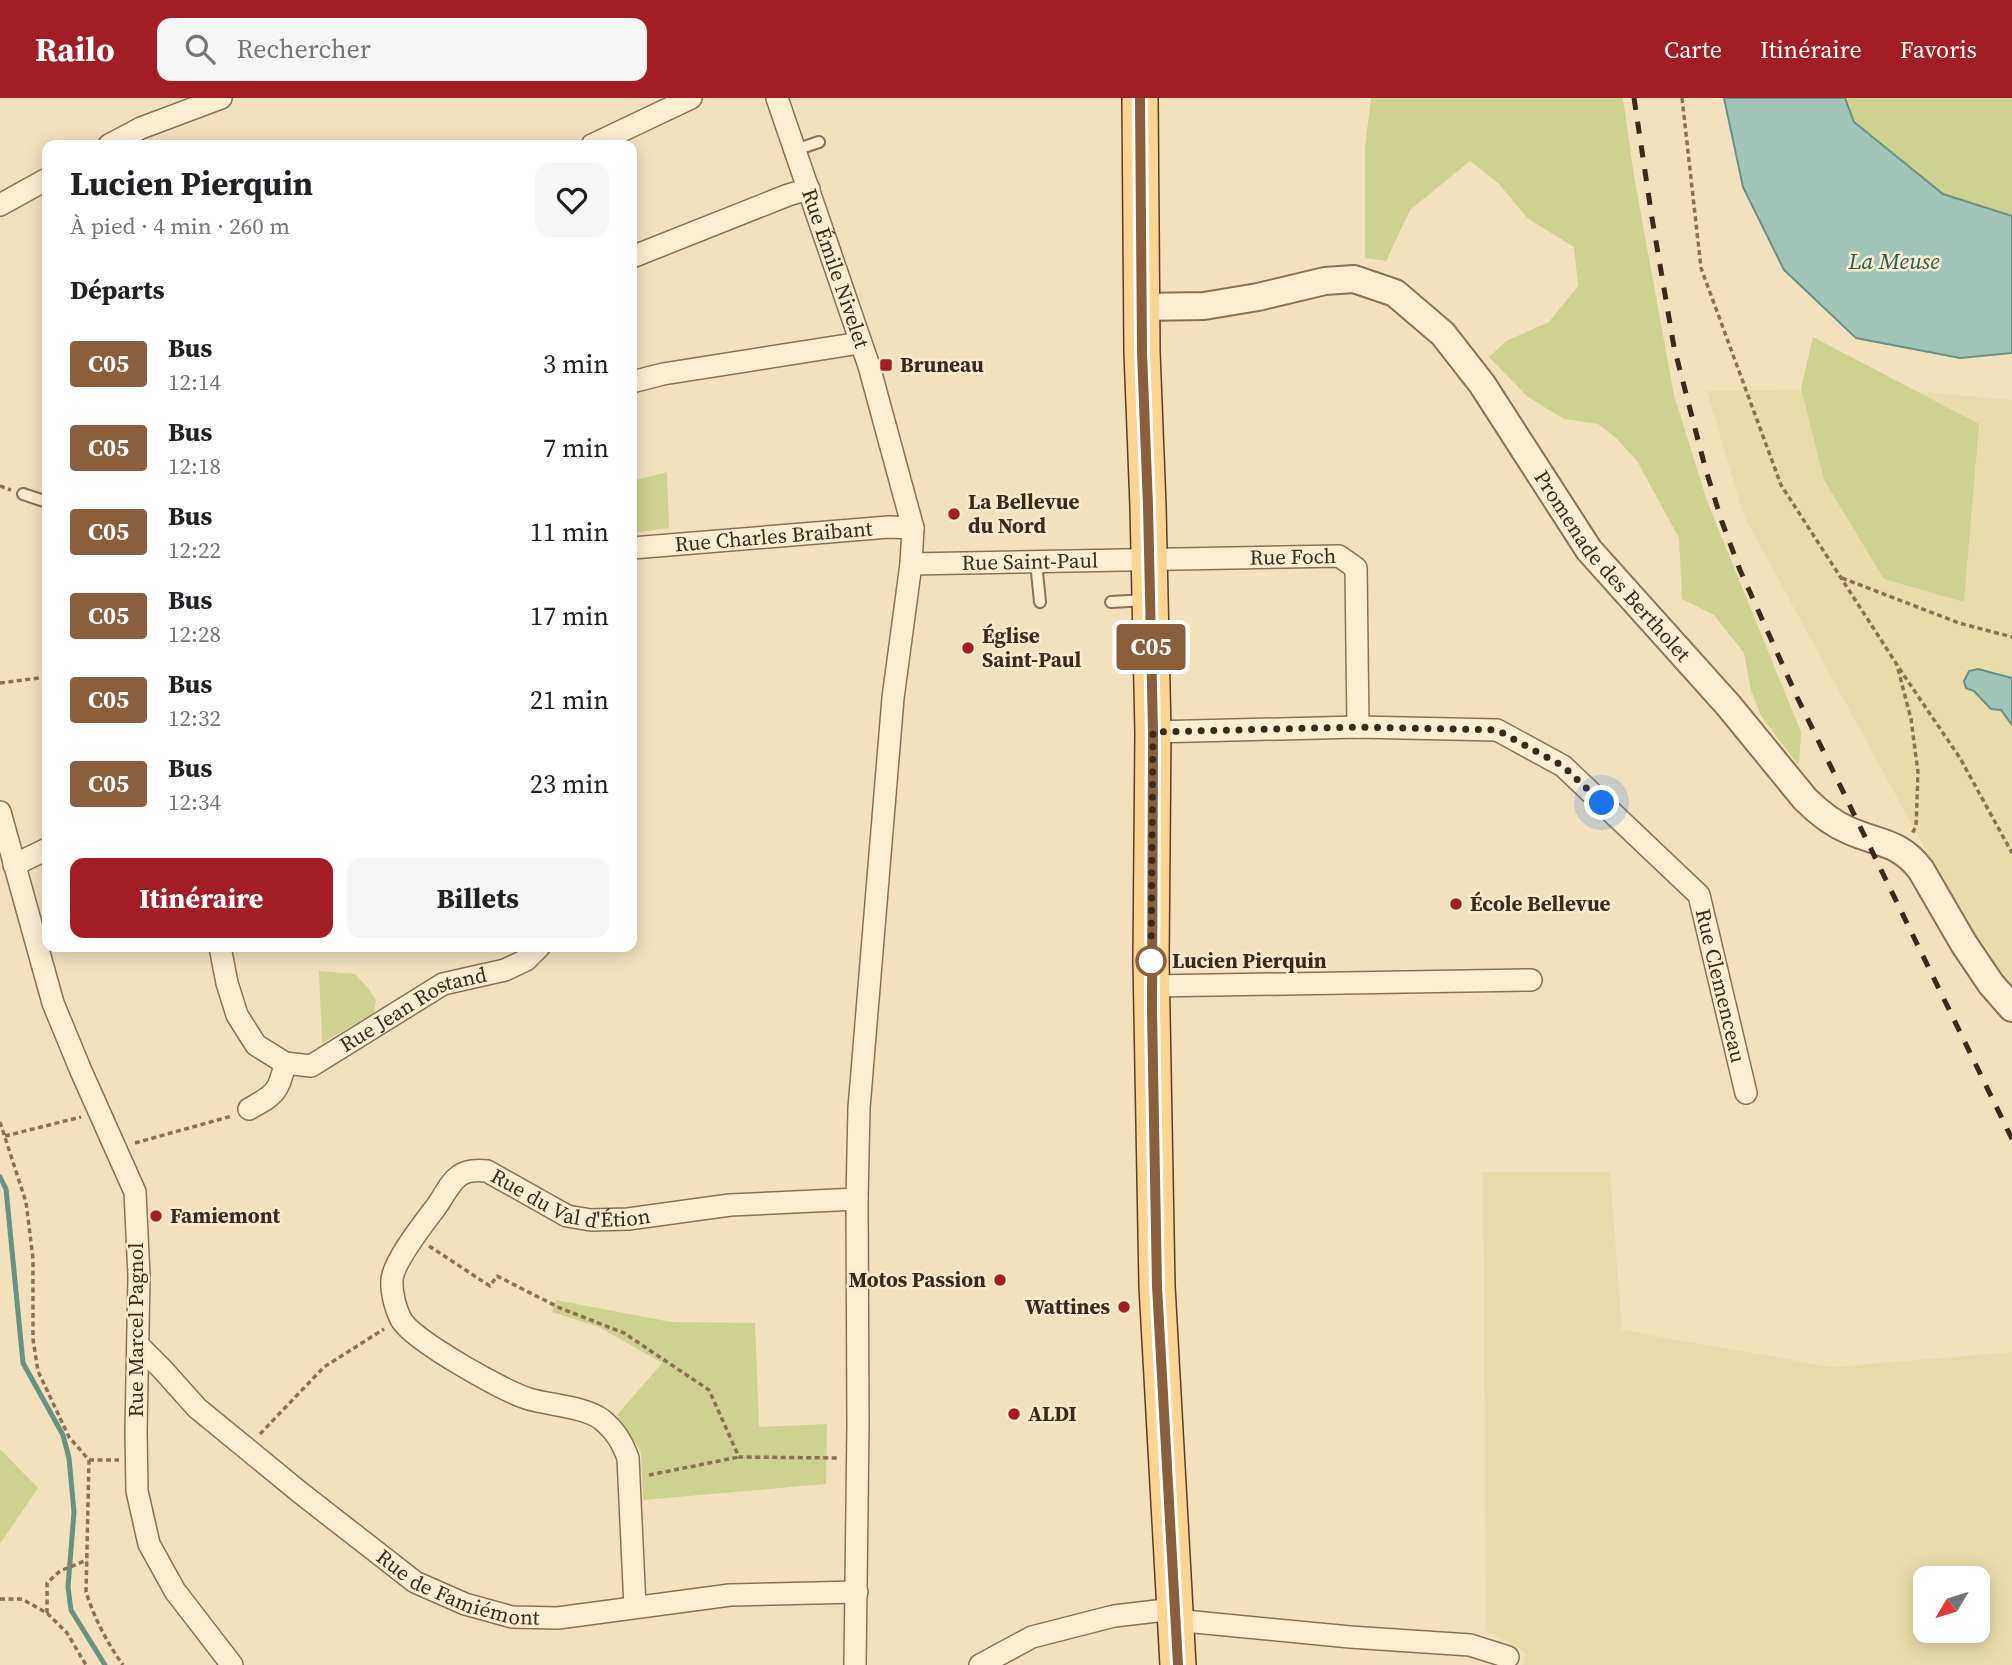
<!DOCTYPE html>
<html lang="fr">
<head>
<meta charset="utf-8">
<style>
  :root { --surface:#fff; --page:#f6f6f6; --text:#202124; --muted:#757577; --accent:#a31e24 }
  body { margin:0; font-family:"Source Serif 4",serif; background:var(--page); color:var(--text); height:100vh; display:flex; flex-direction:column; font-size:26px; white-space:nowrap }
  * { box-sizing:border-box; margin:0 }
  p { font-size:23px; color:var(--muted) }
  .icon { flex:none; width:38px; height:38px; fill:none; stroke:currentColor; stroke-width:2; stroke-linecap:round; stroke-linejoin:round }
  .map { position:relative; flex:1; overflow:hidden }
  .details { position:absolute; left:42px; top:42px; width:595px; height:812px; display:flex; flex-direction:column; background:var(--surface); border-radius:14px; box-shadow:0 4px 18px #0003 }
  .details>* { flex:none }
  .badge { padding:0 14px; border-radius:5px; font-size:24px; line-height:46px }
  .needle { width:46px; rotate:232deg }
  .tools { position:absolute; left:1913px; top:1468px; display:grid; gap:14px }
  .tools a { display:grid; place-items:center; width:77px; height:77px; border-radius:14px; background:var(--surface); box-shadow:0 4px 18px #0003; font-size:35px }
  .you { position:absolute; width:35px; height:35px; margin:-18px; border:5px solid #fff; border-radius:50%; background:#1a73e8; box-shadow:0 0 0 10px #1a73e833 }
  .map>.badge { position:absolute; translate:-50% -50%; box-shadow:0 0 0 4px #fff }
  h2 { padding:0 28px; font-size:26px; line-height:63px }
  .round { display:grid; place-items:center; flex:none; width:74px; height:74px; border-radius:14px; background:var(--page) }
  .headline { display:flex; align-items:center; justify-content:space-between; height:119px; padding:0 28px }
  h1 { font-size:33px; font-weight:700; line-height:52px }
  .button { display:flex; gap:14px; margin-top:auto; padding:14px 28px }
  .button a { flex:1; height:80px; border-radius:14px; background:var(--accent); color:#fff; font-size:28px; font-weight:700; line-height:80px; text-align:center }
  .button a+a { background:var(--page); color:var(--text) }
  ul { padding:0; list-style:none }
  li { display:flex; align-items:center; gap:21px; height:84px; padding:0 28px }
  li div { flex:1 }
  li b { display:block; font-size:26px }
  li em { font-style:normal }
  li .badge { min-width:77px; font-weight:700; text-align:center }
  header { display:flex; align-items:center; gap:42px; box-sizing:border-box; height:98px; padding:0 35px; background:var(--accent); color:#fff }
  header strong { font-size:33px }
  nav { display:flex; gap:38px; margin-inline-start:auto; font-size:24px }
  .search { width:490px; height:63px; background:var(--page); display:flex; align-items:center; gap:18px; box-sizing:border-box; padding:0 24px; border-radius:14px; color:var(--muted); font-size:26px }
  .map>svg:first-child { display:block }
</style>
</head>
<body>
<header>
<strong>Railo</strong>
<div class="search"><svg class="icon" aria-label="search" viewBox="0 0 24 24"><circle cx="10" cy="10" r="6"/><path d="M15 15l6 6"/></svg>Rechercher</div>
<nav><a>Carte</a><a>Itinéraire</a><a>Favoris</a></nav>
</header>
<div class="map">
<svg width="2012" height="1567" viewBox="0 0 2012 1567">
  <rect width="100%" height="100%" fill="#f3e1be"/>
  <path fill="#e9dcaa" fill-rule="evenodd" d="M1880 290 2012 302V894L1982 856 1743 416 1707 293Z
    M1483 1074H1610L1622 1232 1832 1269 2012 1254V1567H1523L1526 1555 1486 1532ZM1925 1480H1978V1533H1925Z"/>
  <path fill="#cdd291" d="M1371 0H1623L1634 78 1674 297 1707 403 1801 634 1799 668 1761 618 1751 592 1744 555 1714 517 1682 501 1679 440 1637 363 1617 341 1598 326 1564 321 1528 299 1489 259 1506 243 1549 224 1578 188 1574 149 1527 120 1499 86 1470 63 1410 112 1386 163 1365 160V49Z
    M1845 0H2012V118L1943 96 1854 24Z
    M1813 239 1979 326 1964 504 1884 481 1824 382 1801 290Z
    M667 374 669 430 632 435V383Z
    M319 873 355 876 369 891 376 903 374 915 322 945Z
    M556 1202 671 1224 755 1225 759 1329 827 1326 826 1386 643 1402 641 1354 617 1317 662 1265 599 1229 552 1214Z
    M0 1351 38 1390 0 1446Z"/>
  <path fill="#a2c4b8" stroke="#689286" stroke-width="2" d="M1724 0H1845L1854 24 1943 96 2012 118V255L1960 260 1856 240 1784 172 1743 89Z
    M1978 571 2012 580V627L2001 612 1991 611 1974 593 1966 590 1964 583 1969 573Z"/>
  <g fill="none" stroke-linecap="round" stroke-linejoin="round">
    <path stroke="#689286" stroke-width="5" d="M0 1079 6 1091 23 1265 63 1337 69 1360 74 1414 68 1489 71 1512 105 1567"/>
    <defs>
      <path id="service" d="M795 52 819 44
        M23 396 47 404
        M1036 464 1040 504
        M1111 504 1146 502"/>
      <g id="minor">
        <path id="s1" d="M777 0 869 268 913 430 911 466 893 600 859 1010 857 1101 858 1327 855 1567"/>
        <path d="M109 47 141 30 221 0"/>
        <path d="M592 47 691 0"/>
        <path d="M0 107 47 81"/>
        <path d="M632 159 788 97 809 91"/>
        <path d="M632 284 663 276 860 245"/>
        <path id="s2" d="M632 450 889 429 913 430"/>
        <path id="s3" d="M911 466 1339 458 1356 470 1358 629"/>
        <path id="s4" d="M1153 634 1358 629 1497 632 1563 668 1699 797 1746 995"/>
        <path d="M0 714 53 905 81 973 135 1094 139 1178 136 1333 137 1393 149 1446 175 1493 232 1567"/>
        <path d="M14 767 47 751"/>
        <path id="s5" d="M220 849 227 885 237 917 256 947 285 965 311 968 443 886 505 872 526 862 539 849"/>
        <path d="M1152 888 1531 882"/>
        <path d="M249 1011C274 997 279 995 285 965"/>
        <path id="s6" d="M138 1247 163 1272 197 1310 302 1396 415 1484 465 1506 512 1519 558 1520 730 1497 857 1494"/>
        <path id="s7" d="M635 1509 628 1360C622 1344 615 1332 601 1321 585 1309 550 1307 529 1301 505 1294 416 1244 402 1223 396 1213 391 1194 392 1182 393 1164 424 1125 436 1109 452 1086 455 1069 487 1073L567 1118 591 1122 628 1121 730 1107 857 1101"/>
        <path d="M1174 1522 1350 1539 1470 1547 1508 1559"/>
        <path d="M980 1567 1032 1539 1114 1518 1174 1511"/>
      </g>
      <g id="tertiary">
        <path id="s8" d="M1142 209 1204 208 1258 199 1325 183 1354 181 1395 195 1443 236 1482 286 1589 452 1729 608 1805 701C1819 715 1833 726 1850 733 1880 746 1900 744 1921 772L1964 846 1991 886 2012 910"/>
      </g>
      <path id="primary" d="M1140 0 1142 254 1148 408 1153 634 1151 862 1157 1188 1178 1567"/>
    </defs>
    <use href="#service" stroke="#8d7054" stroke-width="14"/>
    <use href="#minor" stroke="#8d7054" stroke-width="24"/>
    <use href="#tertiary" stroke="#8d7054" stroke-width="30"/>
    <use href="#primary" stroke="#5a3e2a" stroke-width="38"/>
    <path stroke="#8d7054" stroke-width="3.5" stroke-dasharray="5 3.5" stroke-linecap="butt" d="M1682 0 1701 170 1781 387 1903 576 1960 660 2012 755
      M0 388 11 392
      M1842 480 1959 525 2012 539
      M1898 571 1911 621 1918 674 1916 728 1912 736
      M0 585 47 579
      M0 1024 26 1104 33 1161V1241L38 1273 69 1339 89 1362 86 1494C94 1519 107 1545 123 1567
      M5 1038 81 1019
      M135 1045 232 1018
      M429 1148 490 1188 497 1178 560 1210 624 1235 709 1292 739 1359 838 1360
      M260 1336 324 1269 384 1231
      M89 1362H119
      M649 1377 739 1359
      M0 1501H22L47 1515 67 1535 86 1567
      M47 1515V1485L60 1473 87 1462"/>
    <use href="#service" stroke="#fceed2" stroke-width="10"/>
    <use href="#minor" stroke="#fceed2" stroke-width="21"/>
    <use href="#tertiary" stroke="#fceed2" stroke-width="26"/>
    <use href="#primary" stroke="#fbd591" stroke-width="35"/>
    <path stroke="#3b291b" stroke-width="5" stroke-dasharray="12 12" stroke-linecap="butt" d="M1634 0 1652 120 1674 249 1705 369 1722 424 1740 472 1797 599 2012 1041"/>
  </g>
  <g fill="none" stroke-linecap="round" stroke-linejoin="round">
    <defs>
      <path id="line" d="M1140 0 1142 254 1148 408 1153 634 1152 913 1157 1188 1178 1567"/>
    </defs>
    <use href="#line" stroke="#fff" stroke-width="16"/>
    <use href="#line" stroke="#8b5e3c" stroke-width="10"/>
    <path stroke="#3b291b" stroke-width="7" stroke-dasharray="0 12.6" d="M1151 863 1153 634 1358 629 1497 632 1563 668 1602 705"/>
  </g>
  <g fill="#a31e24" stroke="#f9ebce" stroke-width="2.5">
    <rect x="879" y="260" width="14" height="14" rx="3.5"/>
    <circle cx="954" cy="416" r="7"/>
    <circle cx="968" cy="550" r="7"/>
    <circle cx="1456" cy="806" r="7"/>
    <circle cx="156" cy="1118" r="7"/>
    <circle cx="1000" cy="1182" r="7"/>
    <circle cx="1124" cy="1209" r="7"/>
    <circle cx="1014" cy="1316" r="7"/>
  </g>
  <circle fill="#fff" stroke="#8b5e3c" stroke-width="3.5" cx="1151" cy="863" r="14"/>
  <g text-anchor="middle" stroke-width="5" stroke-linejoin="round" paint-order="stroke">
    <g font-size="21" fill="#3b291b" stroke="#f9ebce">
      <text dy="7" stroke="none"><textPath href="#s1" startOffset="180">Rue Émile Nivelet</textPath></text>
      <text dy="7" stroke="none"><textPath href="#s2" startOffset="142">Rue Charles Braibant</textPath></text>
      <text dy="7" stroke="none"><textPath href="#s3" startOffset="382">Rue Foch</textPath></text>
      <text dy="7" stroke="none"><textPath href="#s3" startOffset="119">Rue Saint-Paul</textPath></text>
      <text dy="7" stroke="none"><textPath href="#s8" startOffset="609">Promenade des Bertholet</textPath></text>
      <text dy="7" stroke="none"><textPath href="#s4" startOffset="700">Rue Clemenceau</textPath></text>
      <text dy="7" stroke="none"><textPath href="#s5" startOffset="284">Rue Jean Rostand</textPath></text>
      <text dy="7" stroke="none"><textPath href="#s7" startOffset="710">Rue du Val d'Étion</textPath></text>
      <text transform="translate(136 1232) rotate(-90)" y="7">Rue Marcel Pagnol</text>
      <text dy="7" stroke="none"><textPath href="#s6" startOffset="408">Rue de Famiémont</textPath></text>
    </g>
    <g font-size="21" font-weight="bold" fill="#3b291b" stroke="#f9ebce" text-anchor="start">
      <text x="900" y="274">Bruneau</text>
      <text x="968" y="411">La Bellevue<tspan x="968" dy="24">du Nord</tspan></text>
      <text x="982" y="545">Église<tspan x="982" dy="24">Saint-Paul</tspan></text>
      <text x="1470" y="813">École Bellevue</text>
      <text x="170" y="1125">Famiemont</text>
      <text x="986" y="1189" text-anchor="end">Motos Passion</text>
      <text x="1110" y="1216" text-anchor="end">Wattines</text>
      <text x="1028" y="1323">ALDI</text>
    </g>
    <g font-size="21" font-weight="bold" fill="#3b291b" stroke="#f9ebce" text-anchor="start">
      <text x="1172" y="870">Lucien Pierquin</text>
    </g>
    <g font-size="23" font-style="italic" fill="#285c57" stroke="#f9ebce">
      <text x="1894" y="171">La Meuse</text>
    </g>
  </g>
</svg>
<div class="tools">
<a><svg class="needle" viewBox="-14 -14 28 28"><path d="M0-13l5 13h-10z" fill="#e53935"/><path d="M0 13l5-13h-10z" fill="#757577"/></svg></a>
</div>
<div class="you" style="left:1602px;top:705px"></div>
<b class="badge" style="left:1151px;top:549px;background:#8b5e3c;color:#fff">C05</b>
<section class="details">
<div class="headline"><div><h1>Lucien Pierquin</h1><p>À pied · 4 min · 260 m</p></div><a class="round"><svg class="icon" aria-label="heart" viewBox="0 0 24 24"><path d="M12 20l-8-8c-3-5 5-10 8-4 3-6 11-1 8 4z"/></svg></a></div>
<h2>Départs</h2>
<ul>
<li><span class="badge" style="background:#8b5e3c;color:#fff">C05</span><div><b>Bus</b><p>12:14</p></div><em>3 min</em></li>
<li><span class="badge" style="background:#8b5e3c;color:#fff">C05</span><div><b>Bus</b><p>12:18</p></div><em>7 min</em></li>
<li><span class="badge" style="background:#8b5e3c;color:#fff">C05</span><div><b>Bus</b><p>12:22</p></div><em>11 min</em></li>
<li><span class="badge" style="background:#8b5e3c;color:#fff">C05</span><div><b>Bus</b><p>12:28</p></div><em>17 min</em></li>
<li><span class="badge" style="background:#8b5e3c;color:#fff">C05</span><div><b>Bus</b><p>12:32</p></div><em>21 min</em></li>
<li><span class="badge" style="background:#8b5e3c;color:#fff">C05</span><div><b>Bus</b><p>12:34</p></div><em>23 min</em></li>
</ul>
<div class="button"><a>Itinéraire</a><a>Billets</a></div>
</section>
</div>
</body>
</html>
